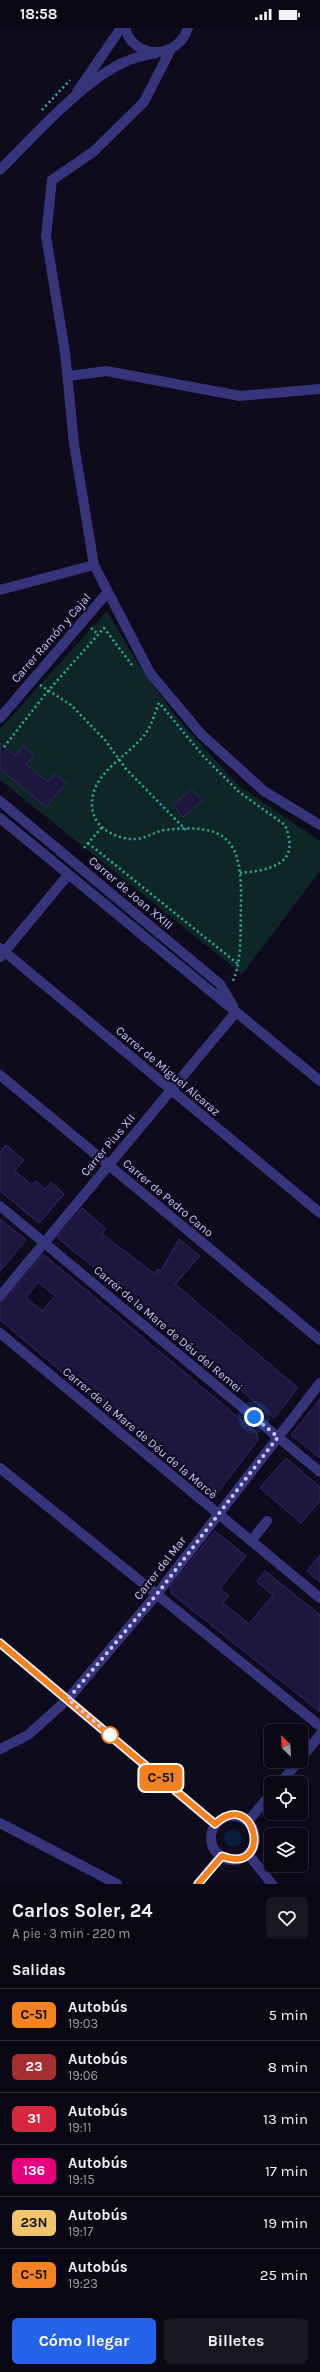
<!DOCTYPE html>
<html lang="es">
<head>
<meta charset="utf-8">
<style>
  :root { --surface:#0a0815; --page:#181622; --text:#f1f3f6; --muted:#999aa0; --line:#2a2934; --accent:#2563eb }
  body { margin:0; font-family:Karla,sans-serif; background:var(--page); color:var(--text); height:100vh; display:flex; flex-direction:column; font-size:15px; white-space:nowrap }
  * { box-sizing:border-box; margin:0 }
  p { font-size:13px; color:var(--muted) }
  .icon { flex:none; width:22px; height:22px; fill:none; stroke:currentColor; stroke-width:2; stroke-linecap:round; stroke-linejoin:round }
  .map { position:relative; height:1856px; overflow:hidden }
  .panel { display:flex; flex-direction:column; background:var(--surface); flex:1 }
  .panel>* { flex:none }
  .badge { padding:0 8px; border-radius:6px; font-size:14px; line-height:26px }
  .needle { width:26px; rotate:335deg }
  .tools { position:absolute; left:264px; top:1696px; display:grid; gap:8px }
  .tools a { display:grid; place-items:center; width:44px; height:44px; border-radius:6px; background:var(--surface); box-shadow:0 2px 6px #0003,0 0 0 1px var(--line); font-size:20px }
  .you { position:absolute; width:20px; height:20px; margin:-10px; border:3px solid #fff; border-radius:50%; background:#1a73e8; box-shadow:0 0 0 6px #1a73e833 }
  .map>.badge { position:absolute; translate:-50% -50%; box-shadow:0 0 0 2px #fff }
  h2 { padding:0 12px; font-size:15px; line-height:36px }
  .round { display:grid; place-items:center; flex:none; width:42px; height:42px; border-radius:6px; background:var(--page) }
  .summary { display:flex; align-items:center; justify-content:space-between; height:68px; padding:0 12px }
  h1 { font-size:19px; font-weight:700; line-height:30px }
  .action { display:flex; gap:8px; margin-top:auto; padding:8px 12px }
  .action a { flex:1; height:46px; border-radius:6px; background:var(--accent); color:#fff; font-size:16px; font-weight:700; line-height:46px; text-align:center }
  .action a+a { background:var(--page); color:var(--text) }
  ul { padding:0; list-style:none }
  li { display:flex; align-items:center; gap:12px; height:52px; padding:0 12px; border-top:1px solid var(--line) }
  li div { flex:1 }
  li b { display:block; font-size:15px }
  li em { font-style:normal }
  li .badge { min-width:44px; font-weight:700; text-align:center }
  .status { display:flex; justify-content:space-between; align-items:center; height:28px; padding:0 20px; background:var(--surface); direction:ltr }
  .status svg { height:11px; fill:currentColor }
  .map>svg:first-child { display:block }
</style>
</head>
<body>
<div class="status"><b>18:58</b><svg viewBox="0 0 49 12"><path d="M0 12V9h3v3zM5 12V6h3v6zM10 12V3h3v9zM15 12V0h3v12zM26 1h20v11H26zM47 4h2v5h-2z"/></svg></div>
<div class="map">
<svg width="320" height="1856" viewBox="0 0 320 1856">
  <rect width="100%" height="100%" fill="#0d0b1c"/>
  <path fill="#0e2625" d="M107 583 142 642 178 691 238 757 320 813V843L242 946 0 752V701Z"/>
  <path fill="#091e3d" d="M224 1810a9 9 0 1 1 18 0a9 9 0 1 1-18 0Z"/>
  <path fill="#1d173e" stroke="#34286a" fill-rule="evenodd" d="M0 715 15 728 23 718 34 727 26 736 48 754 55 746 66 755 46 779 0 741Z
    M192 761 202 773 183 789 173 777Z
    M6 1117 24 1132 15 1143 32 1157 36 1153 45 1161 51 1154 64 1166 39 1195 0 1163V1124Z
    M82 1180 106 1201 102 1206 155 1246 158 1241 161 1243 179 1211 200 1228 175 1256 298 1360 274 1390 57 1209Z
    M0 1191 26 1212 0 1243Z
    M43 1226 257 1405 258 1412 215 1468 211 1469 0 1292V1274L5 1272ZM38 1254 55 1268 42 1283 26 1270Z
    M320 1371V1430L291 1407Z
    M286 1430 320 1459V1473L301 1495 260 1460Z
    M215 1503 246 1528 220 1560 229 1568 223 1575 249 1596 273 1567 257 1554 265 1543 320 1587V1684L171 1565 170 1559Z
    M320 1527V1554L307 1543Z"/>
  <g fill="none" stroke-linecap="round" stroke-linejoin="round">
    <path stroke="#2aafa4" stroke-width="2.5" stroke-dasharray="2 3" stroke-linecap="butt" d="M42 82 70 52
      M91 600 98 606
      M40 657 71 677 105 712 126 741 186 802
      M159 675C155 684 152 697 146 705 130 727 94 743 92 773 91 782 95 794 103 800 114 809 131 814 145 809 152 807 158 803 165 802 230 794 242 815 241 875 240 901 243 932 232 955
      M161 677 204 729 239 764 285 797C301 836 272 842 240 845
      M4 719 47 664 104 600 132 637
      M88 815 238 936
      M84 820 102 799"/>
    <path stroke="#36357c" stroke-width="10" d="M125 0C134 33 178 31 188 0
      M171 21 144 74 93 124 52 152 46 208 65 324 74 416 94 537 150 645 201 706 264 763 320 797
      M77 64 121 0
      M0 142C33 109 85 50 127 33 136 29 147 27 156 25
      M69 348 106 343 240 368 320 361
      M0 562 94 537
      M0 690 107 565
      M0 773 220 956 233 978
      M0 790 320 1053
      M0 920 320 1185
      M0 929 68 847
      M0 1047 320 1312
      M0 1178 320 1444
      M0 1268 236 984
      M0 1305 320 1570
      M0 1440 320 1698
      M251 1513 267 1493
      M0 1615 215 1796
      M0 1721 28 1707 68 1671 157 1566 320 1355
      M301 1730 320 1707
      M280 1755 299 1733
      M211 1810a22 22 0 1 1 44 0a22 22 0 1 1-44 0Z
      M248 1793 271 1766
      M0 1795 117 1856
      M248 1826 272 1856
      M198 1856 221 1828"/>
  </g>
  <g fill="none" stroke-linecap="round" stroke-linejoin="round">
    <defs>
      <path id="line" d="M0 1615 215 1796C256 1758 274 1848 222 1828L198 1856"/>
    </defs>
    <use href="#line" stroke="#fff" stroke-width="9"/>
    <use href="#line" stroke="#f58220" stroke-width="6"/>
    <path stroke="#cbc6ff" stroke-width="4" stroke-dasharray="0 7.2" d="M110 1707 68 1671 157 1566 278 1409 254 1389"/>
  </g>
  <circle fill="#fff" stroke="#f58220" stroke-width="2" cx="110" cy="1707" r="8"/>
  <g text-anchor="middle" stroke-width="4" stroke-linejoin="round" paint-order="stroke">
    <g font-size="12" fill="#cbc6ff" stroke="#0d0b1c">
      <text transform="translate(51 610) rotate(-49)" y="4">Carrer Ramón y Cajal</text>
      <text transform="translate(131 865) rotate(40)" y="4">Carrer de Joan XXIII</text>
      <text transform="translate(168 1043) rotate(40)" y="4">Carrer de Miguel Alcaraz</text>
      <text transform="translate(108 1117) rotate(-50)" y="4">Carrer Pius XII</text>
      <text transform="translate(168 1170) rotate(40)" y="4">Carrer de Pedro Cano</text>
      <text transform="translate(168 1301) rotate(40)" y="4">Carrer de la Mare de Déu del Remei</text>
      <text transform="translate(140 1405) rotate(40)" y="4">Carrer de la Mare de Déu de la Mercè</text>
      <text transform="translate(160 1540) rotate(-52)" y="4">Carrer del Mar</text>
    </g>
  </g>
</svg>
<div class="tools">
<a><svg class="needle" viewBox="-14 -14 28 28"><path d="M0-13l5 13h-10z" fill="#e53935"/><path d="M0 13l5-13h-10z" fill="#999aa0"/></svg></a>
<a><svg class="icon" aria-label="locate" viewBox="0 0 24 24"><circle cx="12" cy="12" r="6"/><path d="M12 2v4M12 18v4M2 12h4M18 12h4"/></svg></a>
<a><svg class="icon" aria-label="layers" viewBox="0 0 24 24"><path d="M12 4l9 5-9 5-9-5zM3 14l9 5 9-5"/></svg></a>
</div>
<div class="you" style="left:254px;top:1389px"></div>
<b class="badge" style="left:161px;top:1750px;background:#f58220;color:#111">C-51</b>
</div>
<section class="panel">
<div class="summary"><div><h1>Carlos Soler, 24</h1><p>A pie · 3 min · 220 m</p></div><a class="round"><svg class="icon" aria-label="heart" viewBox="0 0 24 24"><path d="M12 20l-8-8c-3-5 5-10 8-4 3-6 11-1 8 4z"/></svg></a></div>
<h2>Salidas</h2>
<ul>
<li><span class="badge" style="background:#f58220;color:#111">C-51</span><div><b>Autobús</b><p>19:03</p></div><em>5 min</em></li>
<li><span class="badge" style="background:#a72e30;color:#fff">23</span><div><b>Autobús</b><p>19:06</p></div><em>8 min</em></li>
<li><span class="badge" style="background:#d7263d;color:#fff">31</span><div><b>Autobús</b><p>19:11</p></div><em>13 min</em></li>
<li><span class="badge" style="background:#e6007e;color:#fff">136</span><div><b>Autobús</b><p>19:15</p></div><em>17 min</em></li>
<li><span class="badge" style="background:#f2c46c;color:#111">23N</span><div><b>Autobús</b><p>19:17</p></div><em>19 min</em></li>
<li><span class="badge" style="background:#f58220;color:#111">C-51</span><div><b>Autobús</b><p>19:23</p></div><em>25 min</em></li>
</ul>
<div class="action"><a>Cómo llegar</a><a>Billetes</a></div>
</section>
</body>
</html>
